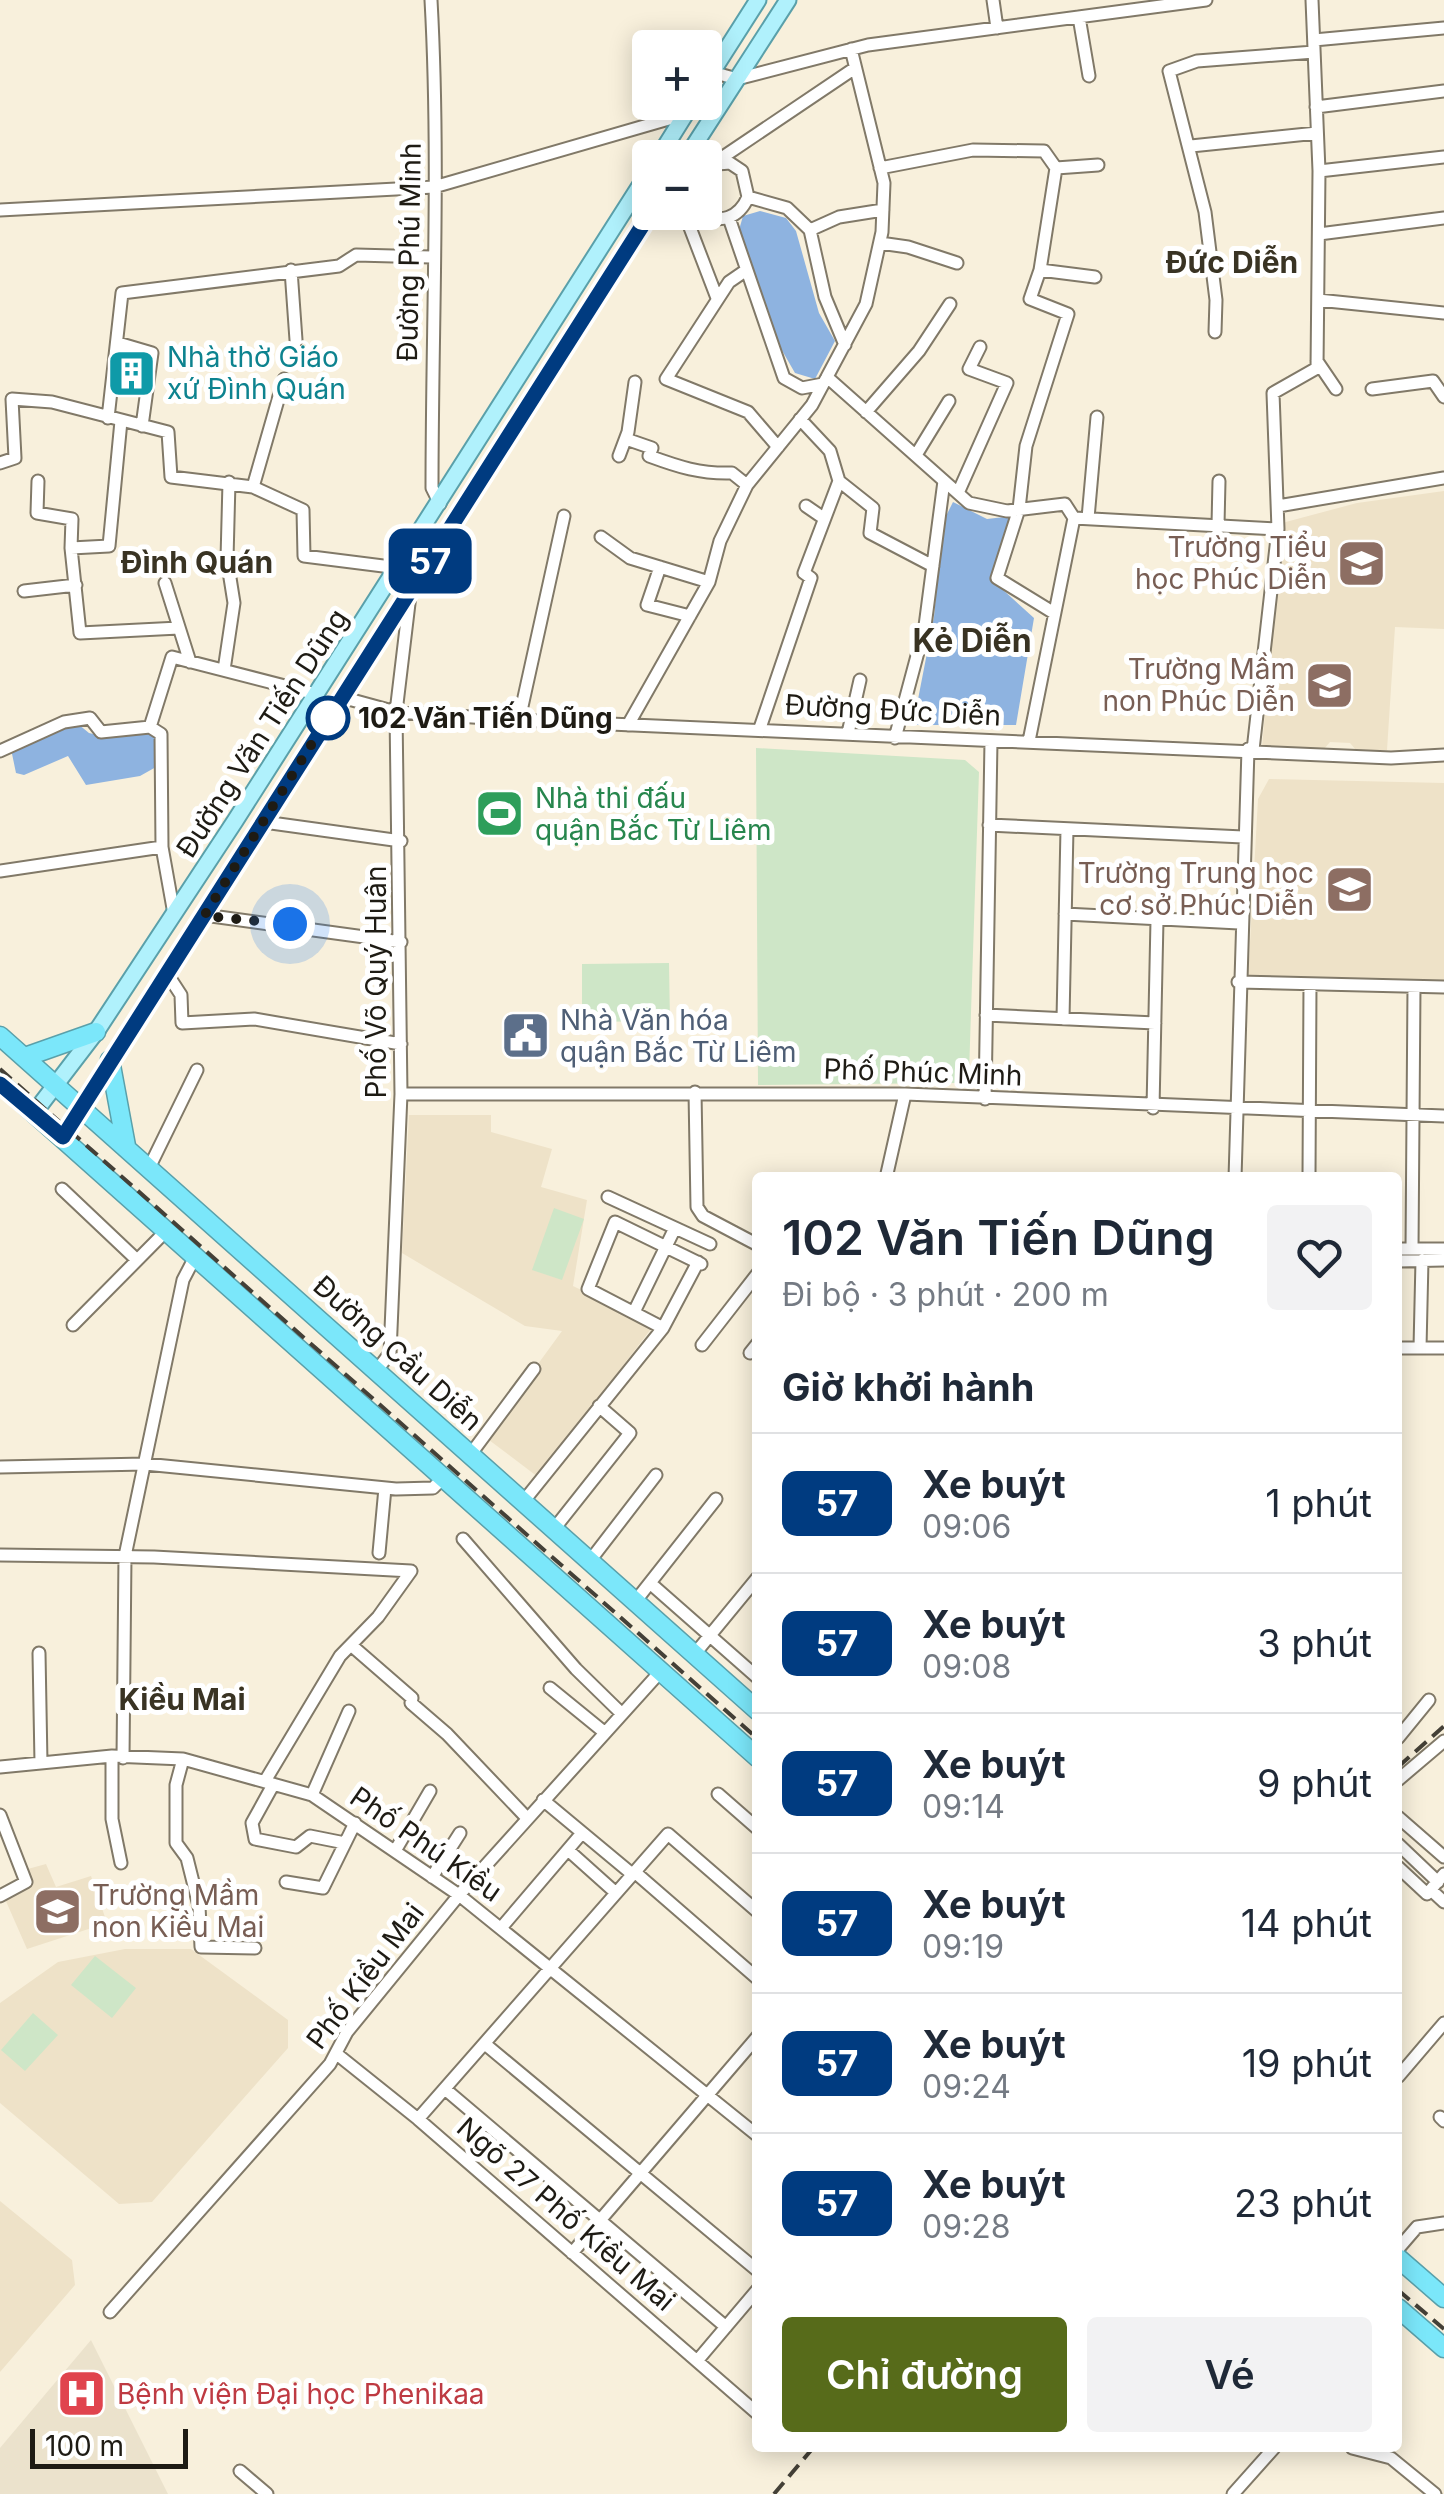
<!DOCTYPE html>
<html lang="vi">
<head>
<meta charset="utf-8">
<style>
  :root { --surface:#fff; --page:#f2f2f3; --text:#1f2937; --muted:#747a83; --line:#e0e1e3; --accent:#576b1a }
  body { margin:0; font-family:Inter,sans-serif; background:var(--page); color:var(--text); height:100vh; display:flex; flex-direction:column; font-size:38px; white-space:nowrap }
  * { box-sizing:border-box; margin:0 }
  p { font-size:32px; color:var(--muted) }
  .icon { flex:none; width:55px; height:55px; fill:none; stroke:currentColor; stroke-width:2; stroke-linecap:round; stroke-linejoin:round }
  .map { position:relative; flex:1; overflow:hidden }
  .drawer { position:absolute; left:752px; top:1172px; width:650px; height:1280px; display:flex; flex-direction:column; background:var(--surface); border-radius:10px; box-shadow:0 5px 25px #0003 }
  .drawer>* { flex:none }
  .badge { padding:0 20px; border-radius:15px; font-size:35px; line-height:65px }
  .buttons { position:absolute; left:632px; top:30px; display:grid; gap:20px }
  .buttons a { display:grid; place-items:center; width:90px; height:90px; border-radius:10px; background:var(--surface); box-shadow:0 5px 25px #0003; font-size:50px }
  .scale { position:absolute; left:30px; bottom:25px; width:158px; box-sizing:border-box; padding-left:10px; border:5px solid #1e1b14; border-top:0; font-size:28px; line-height:35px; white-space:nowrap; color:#1e1b14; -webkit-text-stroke:8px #fff; paint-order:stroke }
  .you { position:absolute; width:50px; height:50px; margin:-25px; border:8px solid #fff; border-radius:50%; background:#1a73e8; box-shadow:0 0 0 15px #1a73e833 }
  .map>.badge { position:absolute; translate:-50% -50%; box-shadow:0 0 0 5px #fff }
  h2 { padding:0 30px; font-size:38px; line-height:90px }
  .round { display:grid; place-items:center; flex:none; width:105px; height:105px; border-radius:10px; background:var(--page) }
  .summary { display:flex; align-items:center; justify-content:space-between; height:170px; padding:0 30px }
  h1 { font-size:48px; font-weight:600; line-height:75px }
  .button { display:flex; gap:20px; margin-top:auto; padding:20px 30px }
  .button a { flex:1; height:115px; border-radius:10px; background:var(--accent); color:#fff; font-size:40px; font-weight:600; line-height:115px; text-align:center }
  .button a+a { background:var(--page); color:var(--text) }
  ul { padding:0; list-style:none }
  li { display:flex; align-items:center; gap:30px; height:140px; padding:0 30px; border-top:2px solid var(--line) }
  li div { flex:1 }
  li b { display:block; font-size:38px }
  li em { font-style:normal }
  li .badge { min-width:110px; font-weight:700; text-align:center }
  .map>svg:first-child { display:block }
</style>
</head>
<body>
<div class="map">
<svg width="1444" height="2494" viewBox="0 0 1444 2494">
  <rect width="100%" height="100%" fill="#f8f0dc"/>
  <path fill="#eee2c8" d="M1444 491V629L1395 627 1387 750H1356L1350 743 1330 742 1324 749 1262 747 1282 523 1357 503Z
    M1269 779 1444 783V983L1248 979 1258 799Z
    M409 1115H491V1132L552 1149 541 1187 587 1200 573 1286 654 1325 538 1477 485 1437 562 1331 525 1326 402 1253Z
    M46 1864 56 1887 91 1876 107 1923 27 1949 5 1899 29 1887 24 1870Z
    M125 1949H191L288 2020V2048L152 2202 119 2204 0 2103V2003L58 1962Z
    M0 2201 72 2260 75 2285 0 2372Z"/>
  <path fill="#ebe2cc" d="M91 2340 168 2494H0V2448Z"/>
  <path fill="#cee6c7" d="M756 748 965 760 979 772 969 1073 957 1083 758 1085Z
    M669 963 670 1021 582 1022V964Z
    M554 1208 584 1219 562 1280 532 1270Z
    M95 1956 136 1988 112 2018 71 1985Z
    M33 2013 58 2035 25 2071 1 2050Z"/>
  <path fill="#8eb3e0" d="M760 211 786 218 796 231 819 313 835 341 815 379 795 373 772 333 739 230 743 216Z
    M953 502 987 519 1013 516 990 578 1034 618 1016 725H913L934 617 942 524Z
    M78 724 89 733 106 737 149 733 156 739V767L140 776 86 785 68 756 24 775 16 773 11 749Z"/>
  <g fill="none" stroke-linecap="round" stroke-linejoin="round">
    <defs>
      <path id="minor" d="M431 0C440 162 432 325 432 488L440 504
        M993 0 997 28
        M1079 17 1089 76
        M1314 40 1444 28
        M712 72 737 79 868 45 1206 0
        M1316 107 1444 91
        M1191 146 1317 133
        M717 161 855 68
        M880 168 973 150 1044 151 1056 168
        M1319 171 1444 157
        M748 197 787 208 810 230 825 297 845 345
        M0 210 434 187 686 114
        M690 212 689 225 717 298
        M701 212C720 225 739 218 748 197L742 171 730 163 705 165
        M729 218 784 378 802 388 823 384
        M810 230 839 217 883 210
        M1319 234 1444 218
        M880 243 908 247 957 263
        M291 270 296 340
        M1040 270 1095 277
        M745 271 729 282 666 379 748 412 778 447
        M1318 300 1444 313
        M1215 332 1216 300 1205 212 1169 71 1197 61 1314 52
        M118 343 152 353 142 426
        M1317 361 1336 389
        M827 377 969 503 1007 511 1065 504 1074 518
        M1372 389 1433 381 1444 397
        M866 412 919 351 950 304
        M108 418 122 293 339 266 356 255 431 257
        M800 419 830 451 839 481 873 508 870 533 933 566
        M626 439 652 448 649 456C679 467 700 474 732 473L747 485
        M916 455 949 401
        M619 456 628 432 635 382
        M0 463 15 458 12 399 52 402 168 432 171 477 253 487 303 510 304 556 399 568
        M38 481 37 513 72 519 71 548 109 546 121 421
        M253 487 284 379
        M958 493 1007 383 969 369 980 347
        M806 506 822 517
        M1278 506 1444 478
        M1074 518 1278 529
        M1088 518 1097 417
        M1218 525 1219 481
        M601 537 630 558 709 582
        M71 548 80 633 179 628
        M660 567 647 605 690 616
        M165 583 190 662
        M24 591 76 585
        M1054 613 997 578 1019 509 1026 446 1068 314 1030 299 1040 270 1056 168 1098 165
        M224 670 234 603 227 559 229 482
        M341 697 396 712 519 720 1391 758 1444 755
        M519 720 564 516
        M628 725 709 582 720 541 747 485 812 405 866 304 882 232 884 183 851 49
        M150 727 161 734 162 847 174 914
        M760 728 811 578 804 573 839 481
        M848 733 860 680
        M895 738 925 626 944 481
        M1029 741 1074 518
        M1253 750 1278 529 1273 393 1317 368 1319 171 1312 0
        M0 751 64 722 90 718 101 732 150 727 172 657 316 694
        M264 822 401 841
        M989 825 1243 837
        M0 871 162 847
        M1065 914 1239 923
        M204 915 401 942
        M166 972 181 995 182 1023 254 1019 401 1044
        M1238 982 1444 987
        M986 1015 1155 1023
        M1063 1019 1067 829
        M695 1092 697 1207 703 1216 758 1245
        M401 1094H905L1444 1116
        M985 1099 991 741
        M1153 1108 1157 920
        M149 1168 197 1070
        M886 1178 905 1094
        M1235 1178 1248 749
        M1309 1178 1310 984
        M62 1189 137 1260
        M608 1197 710 1244
        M1398 1249H1444
        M1412 1249 1414 987
        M1398 1261 1444 1260
        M634 1312 675 1228
        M73 1325 166 1231
        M663 1328 588 1289 615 1222 701 1264
        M702 1345 758 1273
        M1398 1348H1444
        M1420 1348 1422 1260
        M750 1353 758 1343
        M378 1369 390 1353 401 1094 396 712 410 595
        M470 1455 534 1369
        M0 1467 145 1464 396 1489 433 1488 444 1477
        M523 1502 663 1328 698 1262
        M554 1529 630 1433 599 1406
        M463 1539 576 1669 621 1713
        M379 1553 385 1488
        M0 1555 154 1557 411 1571
        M589 1562 656 1475
        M650 1583 758 1678
        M634 1603 716 1499
        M351 1645 412 1698 411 1703 447 1734 526 1817
        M39 1653 41 1763
        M693 1656 758 1577
        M550 1688 604 1732
        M1398 1738 1429 1700
        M112 1756V1819L121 1863
        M123 1758 125 1556 183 1280 195 1257
        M183 1759 176 1785V1843L187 1858 199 1906 201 1947 255 1948
        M0 1767 112 1756 183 1759 312 1795 459 1895 758 2136
        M1398 1780 1444 1741
        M265 1781 340 1656 378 1617 411 1571
        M273 1785 252 1823 255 1839 296 1847 310 1836 345 1843
        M718 1794 758 1829
        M312 1795 349 1711
        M543 1800 632 1874
        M0 1815 26 1882 0 1896
        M1398 1817 1444 1857
        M1398 1844 1438 1882
        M568 1850 616 1893
        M395 1851 430 1791
        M1398 1867 1427 1894 1444 1874
        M637 1874 758 1979
        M432 1877 460 1833
        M286 1882 323 1888 355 1823
        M1431 1890 1444 1902
        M501 1928 582 1833
        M485 2044 758 2271
        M338 2055 418 2119 758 2414
        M1398 2077 1444 2023
        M445 2089 726 2327
        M1440 2117 1444 2121
        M418 2119 668 1834 758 1912
        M1398 2249 1417 2227 1444 2223
        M572 2253 758 2036
        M110 2312 330 2064 347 2032 459 1895 661 1671
        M697 2361 758 2289
        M1352 2448 1391 2458 1435 2494
        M240 2471 267 2494
        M1233 2494 1274 2448"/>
      <path id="major" d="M705 83 758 0
        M658 158 693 102
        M686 158 788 0
        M34 1113 96 1032 235 821 650 170
        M63 1137 651 212"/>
      <path id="highway" d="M0 1036 758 1711
        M25 1057 96 1032
        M110 1060 126 1146
        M0 1083 758 1758
        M1398 2258 1444 2298
        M1398 2308 1444 2348"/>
    </defs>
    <use href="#minor" stroke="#817968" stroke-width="15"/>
    <use href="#major" stroke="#5aa0aa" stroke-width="19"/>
    <use href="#highway" stroke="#5aa0aa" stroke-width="21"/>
    <use href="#minor" stroke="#fff" stroke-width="11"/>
    <use href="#major" stroke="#b0f1fc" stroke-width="15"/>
    <use href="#highway" stroke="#7be7fa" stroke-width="18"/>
    <path stroke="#444037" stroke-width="4" stroke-dasharray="15 8" stroke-linecap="butt" d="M0 1069 758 1739
      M1398 1767 1444 1726
      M1398 2290 1444 2329
      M774 2494 813 2448"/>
  </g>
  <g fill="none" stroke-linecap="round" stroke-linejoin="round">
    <defs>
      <path id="line" d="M0 1084 63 1137 651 212"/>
    </defs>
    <use href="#line" stroke="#fff" stroke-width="22"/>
    <use href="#line" stroke="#003b80" stroke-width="15"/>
    <path stroke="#1e1b14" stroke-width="10" stroke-dasharray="0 18" d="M290 924 204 916 328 718"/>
  </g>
  <defs>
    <symbol id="building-square" viewBox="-11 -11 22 22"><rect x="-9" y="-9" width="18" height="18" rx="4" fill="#0f9aa8" stroke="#fff"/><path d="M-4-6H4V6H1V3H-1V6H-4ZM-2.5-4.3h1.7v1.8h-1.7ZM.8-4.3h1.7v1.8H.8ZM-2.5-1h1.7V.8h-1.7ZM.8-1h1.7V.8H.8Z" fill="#fff"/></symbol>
    <symbol id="school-square" viewBox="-11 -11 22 22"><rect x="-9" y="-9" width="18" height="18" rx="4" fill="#8d6e63" stroke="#fff"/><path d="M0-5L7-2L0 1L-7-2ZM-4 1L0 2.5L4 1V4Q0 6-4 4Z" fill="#fff"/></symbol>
    <symbol id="stadium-square" viewBox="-11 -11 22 22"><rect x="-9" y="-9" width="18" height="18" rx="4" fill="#2e9e5b" stroke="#fff"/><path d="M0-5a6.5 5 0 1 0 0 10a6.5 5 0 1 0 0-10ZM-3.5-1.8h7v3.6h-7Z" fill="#fff"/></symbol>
    <symbol id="civic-square" viewBox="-11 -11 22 22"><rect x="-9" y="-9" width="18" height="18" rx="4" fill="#5c6f8a" stroke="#fff"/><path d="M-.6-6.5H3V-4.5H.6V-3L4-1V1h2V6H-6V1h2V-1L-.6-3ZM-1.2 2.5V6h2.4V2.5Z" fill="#fff"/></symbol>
    <symbol id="hospital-square" viewBox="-11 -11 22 22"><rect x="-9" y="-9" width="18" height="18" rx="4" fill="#e0444e" stroke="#fff"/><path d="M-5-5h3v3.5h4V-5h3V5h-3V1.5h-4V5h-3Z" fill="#fff"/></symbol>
  </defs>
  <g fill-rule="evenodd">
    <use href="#building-square" x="104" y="346" width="55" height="55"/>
    <use href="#school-square" x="1334" y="536" width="55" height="55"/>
    <use href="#school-square" x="1302" y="658" width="55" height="55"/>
    <use href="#stadium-square" x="472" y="786" width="55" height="55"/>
    <use href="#school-square" x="1322" y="862" width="55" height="55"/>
    <use href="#civic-square" x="498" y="1008" width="55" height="55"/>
    <use href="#school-square" x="30" y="1884" width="55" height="55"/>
    <use href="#hospital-square" x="54" y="2366" width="55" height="55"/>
  </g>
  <circle fill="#fff" stroke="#003b80" stroke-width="5" cx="328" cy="718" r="20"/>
  <g text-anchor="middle" stroke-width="10" stroke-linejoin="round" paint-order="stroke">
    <g font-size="28" fill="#1e1b14" stroke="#fff">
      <text transform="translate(409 252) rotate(-89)" y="10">Đường Phú Minh</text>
      <text transform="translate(893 710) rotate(3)" y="10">Đường Đức Diễn</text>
      <text transform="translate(262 733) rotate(-57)" y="10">Đường Văn Tiến Dũng</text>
      <text transform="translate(376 982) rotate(-90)" y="10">Phố Võ Quý Huân</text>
      <text transform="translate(923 1072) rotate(2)" y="10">Phố Phúc Minh</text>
      <text transform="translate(398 1353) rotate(42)" y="10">Đường Cầu Diễn</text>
      <text transform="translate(426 1844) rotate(35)" y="10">Phố Phú Kiều</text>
      <text transform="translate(365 1976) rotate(-53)" y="10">Phố Kiều Mai</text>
      <text transform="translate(566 2214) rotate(41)" y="10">Ngõ 27 Phố Kiều Mai</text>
    </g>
    <g font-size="28" fill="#0d838f" stroke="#fff" text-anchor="start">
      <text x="167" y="367">Nhà thờ Giáo<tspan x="167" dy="32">xứ Đình Quán</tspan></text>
    </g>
    <g font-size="28" fill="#785e54" stroke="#fff" text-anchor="end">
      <text x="1327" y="557">Trường Tiểu<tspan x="1327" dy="32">học Phúc Diễn</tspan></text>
      <text x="1295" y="679">Trường Mầm<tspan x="1295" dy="32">non Phúc Diễn</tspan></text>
      <text x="1314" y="883">Trường Trung học<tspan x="1314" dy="32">cơ sở Phúc Diễn</tspan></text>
      <text x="92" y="1905" text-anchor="start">Trường Mầm<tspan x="92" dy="32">non Kiều Mai</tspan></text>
    </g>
    <g font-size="28" font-weight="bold" fill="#1e1b14" stroke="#fff" text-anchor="start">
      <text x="358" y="728">102 Văn Tiến Dũng</text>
    </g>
    <g font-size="28" fill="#27864d" stroke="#fff" text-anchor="start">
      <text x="535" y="808">Nhà thi đấu<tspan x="535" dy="32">quận Bắc Từ Liêm</tspan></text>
    </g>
    <g font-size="28" fill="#4e5e75" stroke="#fff" text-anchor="start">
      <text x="560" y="1030">Nhà Văn hóa<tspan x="560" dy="32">quận Bắc Từ Liêm</tspan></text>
    </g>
    <g font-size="28" fill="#be3a42" stroke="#fff" text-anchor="start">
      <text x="117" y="2404">Bệnh viện Đại học Phenikaa</text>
    </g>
    <g font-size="30" font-weight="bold" fill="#393323" stroke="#fff">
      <text x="1232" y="273">Đức Diễn</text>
      <text x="197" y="573">Đình Quán</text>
      <text x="182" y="1710">Kiều Mai</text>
    </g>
    <g font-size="32" font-weight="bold" fill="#393323" stroke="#fff">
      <text x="972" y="652">Kẻ Diễn</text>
    </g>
  </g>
</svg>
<div class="buttons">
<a>+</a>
<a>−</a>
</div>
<div class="scale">100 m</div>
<div class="you" style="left:290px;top:924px"></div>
<b class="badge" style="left:430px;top:561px;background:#003b80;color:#fff">57</b>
<section class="drawer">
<div class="summary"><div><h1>102 Văn Tiến Dũng</h1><p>Đi bộ · 3 phút · 200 m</p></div><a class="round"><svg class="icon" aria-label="heart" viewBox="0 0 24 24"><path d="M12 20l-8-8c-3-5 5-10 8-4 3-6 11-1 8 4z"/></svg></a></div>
<h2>Giờ khởi hành</h2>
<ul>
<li><span class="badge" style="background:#003b80;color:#fff">57</span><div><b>Xe buýt</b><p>09:06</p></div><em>1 phút</em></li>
<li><span class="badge" style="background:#003b80;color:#fff">57</span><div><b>Xe buýt</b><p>09:08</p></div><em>3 phút</em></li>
<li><span class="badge" style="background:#003b80;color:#fff">57</span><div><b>Xe buýt</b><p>09:14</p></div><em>9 phút</em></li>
<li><span class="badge" style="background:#003b80;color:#fff">57</span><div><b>Xe buýt</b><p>09:19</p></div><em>14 phút</em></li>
<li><span class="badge" style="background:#003b80;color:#fff">57</span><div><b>Xe buýt</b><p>09:24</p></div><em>19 phút</em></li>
<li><span class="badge" style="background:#003b80;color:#fff">57</span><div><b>Xe buýt</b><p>09:28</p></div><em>23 phút</em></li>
</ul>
<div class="button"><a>Chỉ đường</a><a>Vé</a></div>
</section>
</div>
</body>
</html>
